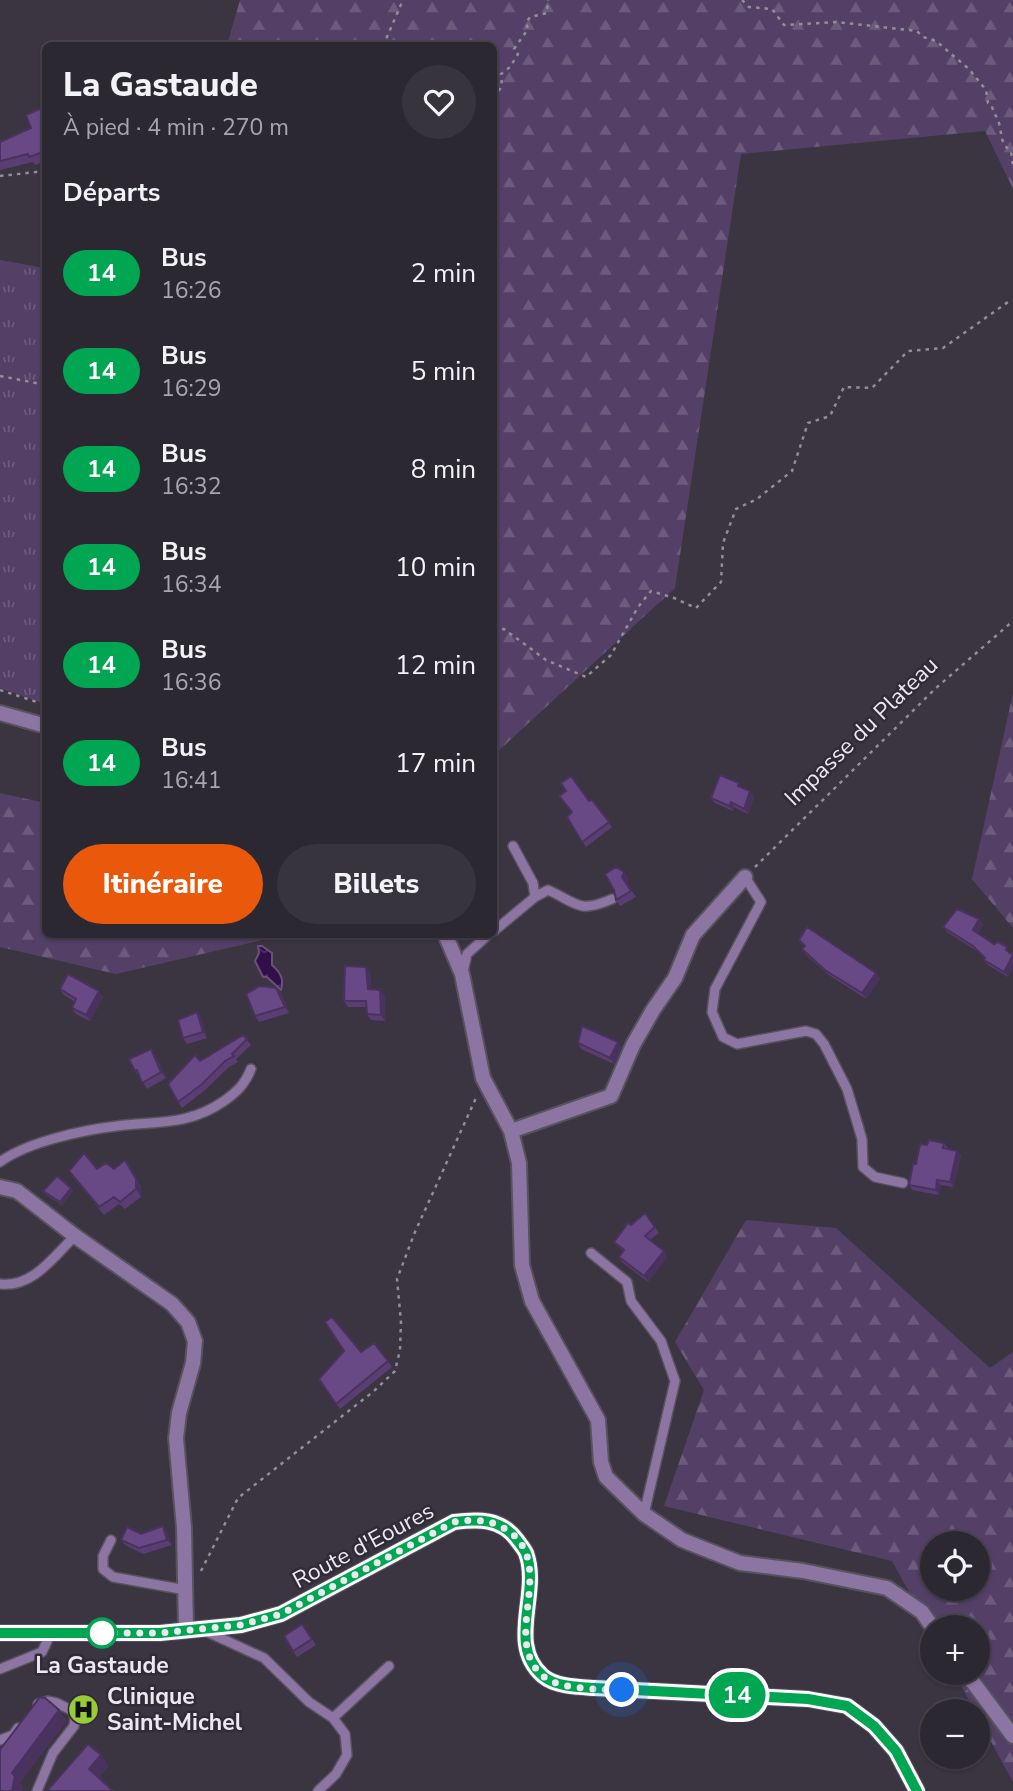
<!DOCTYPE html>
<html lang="fr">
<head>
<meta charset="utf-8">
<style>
  :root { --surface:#2c2831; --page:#38343d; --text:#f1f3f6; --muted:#a6a6ab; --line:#48444d; --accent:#ea580c }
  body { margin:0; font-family:"Nunito Sans",sans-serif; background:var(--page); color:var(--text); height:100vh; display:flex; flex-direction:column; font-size:26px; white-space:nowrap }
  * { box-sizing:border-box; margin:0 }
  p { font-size:23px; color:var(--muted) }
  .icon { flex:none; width:38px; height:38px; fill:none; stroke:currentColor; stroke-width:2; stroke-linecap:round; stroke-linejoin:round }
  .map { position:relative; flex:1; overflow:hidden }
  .panel { position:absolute; left:42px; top:42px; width:455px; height:896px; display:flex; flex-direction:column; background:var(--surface); border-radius:10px; box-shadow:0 2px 5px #0004,0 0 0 2px var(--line) }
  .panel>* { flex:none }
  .badge { padding:0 14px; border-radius:23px; font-size:24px; line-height:46px }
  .fabs { position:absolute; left:920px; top:1531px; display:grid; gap:14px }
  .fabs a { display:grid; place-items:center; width:70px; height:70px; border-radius:50%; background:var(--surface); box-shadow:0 2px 5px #0004,0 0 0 2px var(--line); font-size:35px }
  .you { position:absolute; width:35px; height:35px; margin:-18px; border:5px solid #fff; border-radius:50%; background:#1a73e8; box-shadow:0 0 0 10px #1a73e833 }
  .map>.badge { position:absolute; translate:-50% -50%; box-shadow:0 0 0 4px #fff }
  h2 { padding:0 21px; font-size:26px; line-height:63px }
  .round { display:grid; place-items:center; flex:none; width:74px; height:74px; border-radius:37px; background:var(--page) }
  .summary { display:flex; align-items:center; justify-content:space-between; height:119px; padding:0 21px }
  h1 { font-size:33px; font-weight:800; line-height:52px }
  .button { display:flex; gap:14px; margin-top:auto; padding:14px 21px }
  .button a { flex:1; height:80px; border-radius:42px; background:var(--accent); color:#fff; font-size:28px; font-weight:800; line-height:80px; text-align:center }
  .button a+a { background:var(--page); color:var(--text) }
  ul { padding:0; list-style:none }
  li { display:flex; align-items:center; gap:21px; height:98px; padding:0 21px }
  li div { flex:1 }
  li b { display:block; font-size:26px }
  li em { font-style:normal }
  li .badge { min-width:77px; font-weight:700; text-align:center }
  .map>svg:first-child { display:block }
</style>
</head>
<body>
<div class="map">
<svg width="1013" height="1791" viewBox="0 0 1013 1791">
  <defs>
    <pattern id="grass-tufts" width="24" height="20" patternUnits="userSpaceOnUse" patternTransform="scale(1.75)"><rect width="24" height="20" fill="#543f67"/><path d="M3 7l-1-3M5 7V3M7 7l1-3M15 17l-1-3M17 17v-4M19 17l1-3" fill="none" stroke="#6d5b7d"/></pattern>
    <pattern id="forest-firs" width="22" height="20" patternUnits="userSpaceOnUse" patternTransform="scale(1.75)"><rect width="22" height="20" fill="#543f67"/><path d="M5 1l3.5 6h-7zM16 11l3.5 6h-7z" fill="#6d5b7d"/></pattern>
    <pattern id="water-ripples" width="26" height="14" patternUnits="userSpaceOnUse" patternTransform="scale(1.75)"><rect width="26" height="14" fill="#320f4a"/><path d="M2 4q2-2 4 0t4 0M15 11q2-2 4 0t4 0" fill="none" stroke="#503264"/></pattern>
  </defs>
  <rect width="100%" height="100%" fill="#3b3541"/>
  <path fill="url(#grass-tufts)" d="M0 260 45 268V704L0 688Z"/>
  <path fill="url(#forest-firs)" fill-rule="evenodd" d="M240 0H1013V189L985 131 741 154 675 588 494 755V46L227 45Z
    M1013 693V928L972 879Z
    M0 793 45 803 46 934 284 935 116 974 0 947Z
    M746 1220 836 1228 990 1368 1013 1352V1782L978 1718V1712L975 1711 954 1673H978V1628H933V1635L892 1561 664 1506 704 1390 675 1342ZM933 1544H978V1589H933Z"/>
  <path fill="url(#water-ripples)" stroke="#6a507c" stroke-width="2" d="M258 946H262L272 953V965C281 973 284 979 281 990L267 977H263L255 961 259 953Z"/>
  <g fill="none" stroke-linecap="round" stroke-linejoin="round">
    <defs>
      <path id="lane" d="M745 877 761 902 715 989 712 1012 723 1037 737 1044 806 1031 816 1034 824 1044 847 1089 862 1139 863 1167 875 1177 903 1183
        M535 897 548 890C577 903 578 914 612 899
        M494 931 535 897 533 883 513 846
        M463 972 467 954 489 934
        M0 1162C27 1142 83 1130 117 1126 157 1121 188 1126 224 1101 237 1092 245 1084 251 1069
        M591 1253 627 1282 631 1301 661 1341 675 1381 644 1514
        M0 1284C33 1288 54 1256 75 1236
        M111 1540 103 1556V1569L113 1577 186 1590
        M203 1630 264 1658 309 1702 333 1718 345 1734 347 1755 336 1774 318 1791
        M0 1669 42 1652 51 1633
        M333 1718 389 1666
        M0 1740 13 1735 18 1728
        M37 1791 53 1753 74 1726 75 1718 73 1711 57 1703 48 1701 38 1704"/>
      <path id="street" d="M0 713 46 726
        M445 934 462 974 483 1078 511 1131 519 1163 522 1265 532 1301 598 1420 601 1462 606 1477 644 1514 682 1540 740 1563 803 1571 887 1588 922 1612 933 1628
        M511 1131 611 1096 633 1045 653 1010 675 978 693 935 745 877
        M0 1187 17 1191 75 1236 172 1304 188 1322 195 1341 193 1363 179 1413 176 1438 184 1528 186 1630
        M966 1673 1013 1736"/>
      <path id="secondary" d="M0 1633H160L241 1625 281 1614 454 1522C478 1519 502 1518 517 1540 520 1544 524 1549 526 1553 541 1593 506 1644 543 1676 556 1687 579 1687 595 1688L808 1699 847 1706 874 1726 896 1751 917 1791"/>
    </defs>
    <use href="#lane" stroke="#57525d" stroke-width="12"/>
    <use href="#street" stroke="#57525d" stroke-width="18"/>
    <use href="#secondary" stroke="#57525d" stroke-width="18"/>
    <path stroke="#928d97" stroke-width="2.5" stroke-dasharray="3.5 5" stroke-linecap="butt" d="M742 0 749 7 772 9 784 25 837 22 917 31 923 37 936 41 969 69 986 90 988 103 992 106C993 113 997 116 999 123 1002 134 1000 144 1011 151L1013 166
      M383 46 403 0
      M494 98 502 86 501 74 510 67 518 54 514 49 528 29 526 23 530 17 547 13 548 0
      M0 176 36 172 46 169
      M0 376 46 385
      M494 632 504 629 546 660 586 677 611 655 638 607 651 591 674 598 696 608 721 582 723 543 736 509 757 499 792 471 808 423 830 416 844 387 872 388 908 351 943 348 1008 302 1013 301
      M0 690 46 705
      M755 867 936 688 1013 621
      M201 1571 238 1498 374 1391 395 1371 400 1350 401 1322 397 1279 415 1232 476 1098"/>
    <use href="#lane" stroke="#8c75a3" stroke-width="9"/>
    <use href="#street" stroke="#8c75a3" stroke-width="14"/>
    <use href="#secondary" stroke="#bc96e0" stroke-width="14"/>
  </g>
  <path fill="#5a3e73" d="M46 106V161L35 165 33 162 0 170V140L1 141 31 128Z
    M742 787 754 797 748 814 734 807 733 811 715 803 711 798Z
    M592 800 612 827 586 847 567 817Z
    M624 872 628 878 627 883 636 897 620 906 616 900Z
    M983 924 978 933 994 944 1013 955V967L1008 977 988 965 984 960 985 959 977 951 947 932 943 927Z
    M799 940 876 973 880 979 866 999 829 975 806 955 802 949 804 947Z
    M370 972 371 989 385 996V1021L371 1020 367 1014 366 1007H348L344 1001Z
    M276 988 281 993 289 1013 259 1022 255 1016Z
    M60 989 103 997 90 1021 76 1014 72 1008 75 1002 64 995Z
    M197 1012 201 1018 207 1038 187 1044 183 1038Z
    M243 1035 251 1045 236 1059 238 1062 229 1067 205 1090 182 1108 178 1102 200 1061Z
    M578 1043 622 1047 614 1064 581 1049Z
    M155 1055 166 1078 147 1089 140 1077 135 1071Z
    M944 1143 948 1148V1149L957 1151 961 1156 953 1187 941 1185 939 1195 912 1190 909 1185 916 1164 927 1145Z
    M130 1168 141 1187V1197L125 1209 119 1204 104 1215 69 1171Z
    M71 1188 73 1191 62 1205 45 1194 43 1191Z
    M645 1213 659 1233 650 1240 667 1257 648 1282 622 1262 619 1257 623 1251 614 1242Z
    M374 1343 392 1367 340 1409 319 1379 361 1352Z
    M167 1532 172 1545 143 1554 125 1545 121 1540 141 1534Z
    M302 1624 316 1645 297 1657 284 1636Z"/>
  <path fill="#4a325e" d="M750 791 754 797 748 814 744 809Z
    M731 802 734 807 733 811 729 806Z
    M624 872 628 878 627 883 636 897 622 877Z
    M979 919 983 924 977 935 973 930Z
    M1013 956V967L1008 977 1004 972Z
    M366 967 370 972 372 995 368 989Z
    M876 973 880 979 866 999 862 993Z
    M276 988 281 993 289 1013 285 1007Z
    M380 990 385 996V1021L381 1015Z
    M99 991 103 997 90 1021 86 1015Z
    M197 1012 201 1018 207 1038 203 1032Z
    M618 1042 622 1047 614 1064 610 1058Z
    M151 1049 155 1055 166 1078 161 1072Z
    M957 1151 961 1156 953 1187 950 1182Z
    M125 1160 141 1187V1197L136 1189Z
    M937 1180 941 1185 939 1195 936 1190Z
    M71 1188 73 1191 62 1205 60 1202Z
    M664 1251 667 1257 648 1282 644 1276Z
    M163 1526 167 1532 172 1545 167 1540Z
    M59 1710 67 1721 20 1783 23 1787 22 1791H12V1773Z
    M101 1755 109 1766 97 1780 89 1769Z"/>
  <path fill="#694886" stroke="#4a325e" stroke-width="2" d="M46 106V151L29 157 28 154 0 161V142L31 128 26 115Z
    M720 775 739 783 738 786 750 791 744 809 731 802 729 806 711 798Z
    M571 776 589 801 592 800 609 822 582 842 567 817 572 812 559 796 566 791 561 783Z
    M616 867 624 872 622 877 631 891 616 900 614 890 605 874Z
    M957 909 979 919 973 930 994 944 998 942 1007 947 1006 950 1013 955 1004 972 984 960 985 958 973 946 943 927Z
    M807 927 876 973 862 993 825 970 802 949 805 946 799 940Z
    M345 966 366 967 368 989 380 990 381 1015 367 1014 366 1001H344Z
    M68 974 99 991 86 1015 72 1008 76 999 60 989Z
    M260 986 276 988 285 1007 255 1016 246 994Z
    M197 1012 203 1032 183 1038 178 1020Z
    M582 1026 618 1042 610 1058 578 1043Z
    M243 1035 247 1039 232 1054 234 1056 225 1061 201 1085 178 1102 168 1084 195 1055 200 1061Z
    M151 1049 161 1072 142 1083 137 1070 135 1071 129 1059Z
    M929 1140 944 1143 943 1148 957 1151 950 1182 937 1180 936 1190 909 1185 913 1164H916L920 1144 927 1145Z
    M84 1153 97 1169 106 1163 114 1169 125 1160 136 1179V1189L120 1202 114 1197 99 1207 69 1171Z
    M57 1176 71 1188 60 1202 43 1191Z
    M645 1213 655 1227 645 1236 664 1251 644 1276 619 1257 624 1250 614 1242 628 1223 631 1225Z
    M332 1317 361 1352 374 1343 388 1361 336 1404 319 1379 344 1351 325 1322Z
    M163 1526 167 1540 139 1548 121 1540 127 1527 141 1534Z
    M302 1624 312 1639 293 1651 284 1636Z
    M40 1697 45 1698 59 1710 12 1773 15 1776 12 1791H0V1750Z
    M88 1744 101 1755 89 1769 113 1791H47Z"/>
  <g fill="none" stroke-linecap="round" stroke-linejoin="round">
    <defs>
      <path id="line" d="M0 1633H160L241 1625 281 1614 454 1522C478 1519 501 1518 517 1540 520 1544 524 1549 526 1553 541 1593 506 1644 543 1676 556 1687 579 1687 595 1688L808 1699 847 1706 874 1726 896 1751 917 1791"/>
    </defs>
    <use href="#line" stroke="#fff" stroke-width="16"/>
    <use href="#line" stroke="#00a651" stroke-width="10"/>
    <path stroke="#ece8f0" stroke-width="7" stroke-dasharray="0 12.6" d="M102 1633H160L241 1625 281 1614 454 1522C476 1519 492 1519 510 1532 557 1568 500 1639 543 1676 559 1690 601 1689 622 1690"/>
  </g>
  <defs>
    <symbol id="hospital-disc" viewBox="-11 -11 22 22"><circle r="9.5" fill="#97cc38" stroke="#302b36"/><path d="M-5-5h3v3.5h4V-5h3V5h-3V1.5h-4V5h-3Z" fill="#111"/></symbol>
  </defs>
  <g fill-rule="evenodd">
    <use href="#hospital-disc" x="66" y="1692" width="35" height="35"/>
  </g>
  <circle fill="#fff" stroke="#00a651" stroke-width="3.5" cx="102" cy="1633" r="14"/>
  <g text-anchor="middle" stroke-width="5" stroke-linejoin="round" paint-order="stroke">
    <g font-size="23" fill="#ece8f0" stroke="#302b36">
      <text transform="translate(861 731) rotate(-44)" y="8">Impasse du Plateau</text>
      <text transform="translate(363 1545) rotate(-28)" y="8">Route d'Eoures</text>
    </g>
    <g font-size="23" font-weight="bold" fill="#ece8f0" stroke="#302b36">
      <text x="102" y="1673">La Gastaude</text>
    </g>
    <g font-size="23" font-weight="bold" fill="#ece8f0" stroke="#302b36" text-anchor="start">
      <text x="107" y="1704">Clinique<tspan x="107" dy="26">Saint-Michel</tspan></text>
    </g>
  </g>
</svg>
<div class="fabs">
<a><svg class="icon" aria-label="locate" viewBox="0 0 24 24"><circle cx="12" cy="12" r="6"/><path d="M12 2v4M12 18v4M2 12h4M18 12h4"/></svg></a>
<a>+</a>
<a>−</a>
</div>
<div class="you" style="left:622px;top:1690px"></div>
<b class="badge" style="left:737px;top:1695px;background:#00a651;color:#fff">14</b>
<section class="panel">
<div class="summary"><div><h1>La Gastaude</h1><p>À pied · 4 min · 270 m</p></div><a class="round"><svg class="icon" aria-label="heart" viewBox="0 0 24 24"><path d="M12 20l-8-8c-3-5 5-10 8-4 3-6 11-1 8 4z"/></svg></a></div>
<h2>Départs</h2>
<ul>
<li><span class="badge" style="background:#00a651;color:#fff">14</span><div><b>Bus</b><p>16:26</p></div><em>2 min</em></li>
<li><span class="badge" style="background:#00a651;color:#fff">14</span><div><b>Bus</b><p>16:29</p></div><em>5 min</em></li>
<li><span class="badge" style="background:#00a651;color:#fff">14</span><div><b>Bus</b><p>16:32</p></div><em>8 min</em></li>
<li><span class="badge" style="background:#00a651;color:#fff">14</span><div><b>Bus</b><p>16:34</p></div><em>10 min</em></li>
<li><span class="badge" style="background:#00a651;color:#fff">14</span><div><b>Bus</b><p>16:36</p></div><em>12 min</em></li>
<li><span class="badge" style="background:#00a651;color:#fff">14</span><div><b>Bus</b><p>16:41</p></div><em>17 min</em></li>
</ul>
<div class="button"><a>Itinéraire</a><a>Billets</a></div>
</section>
</div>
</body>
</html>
